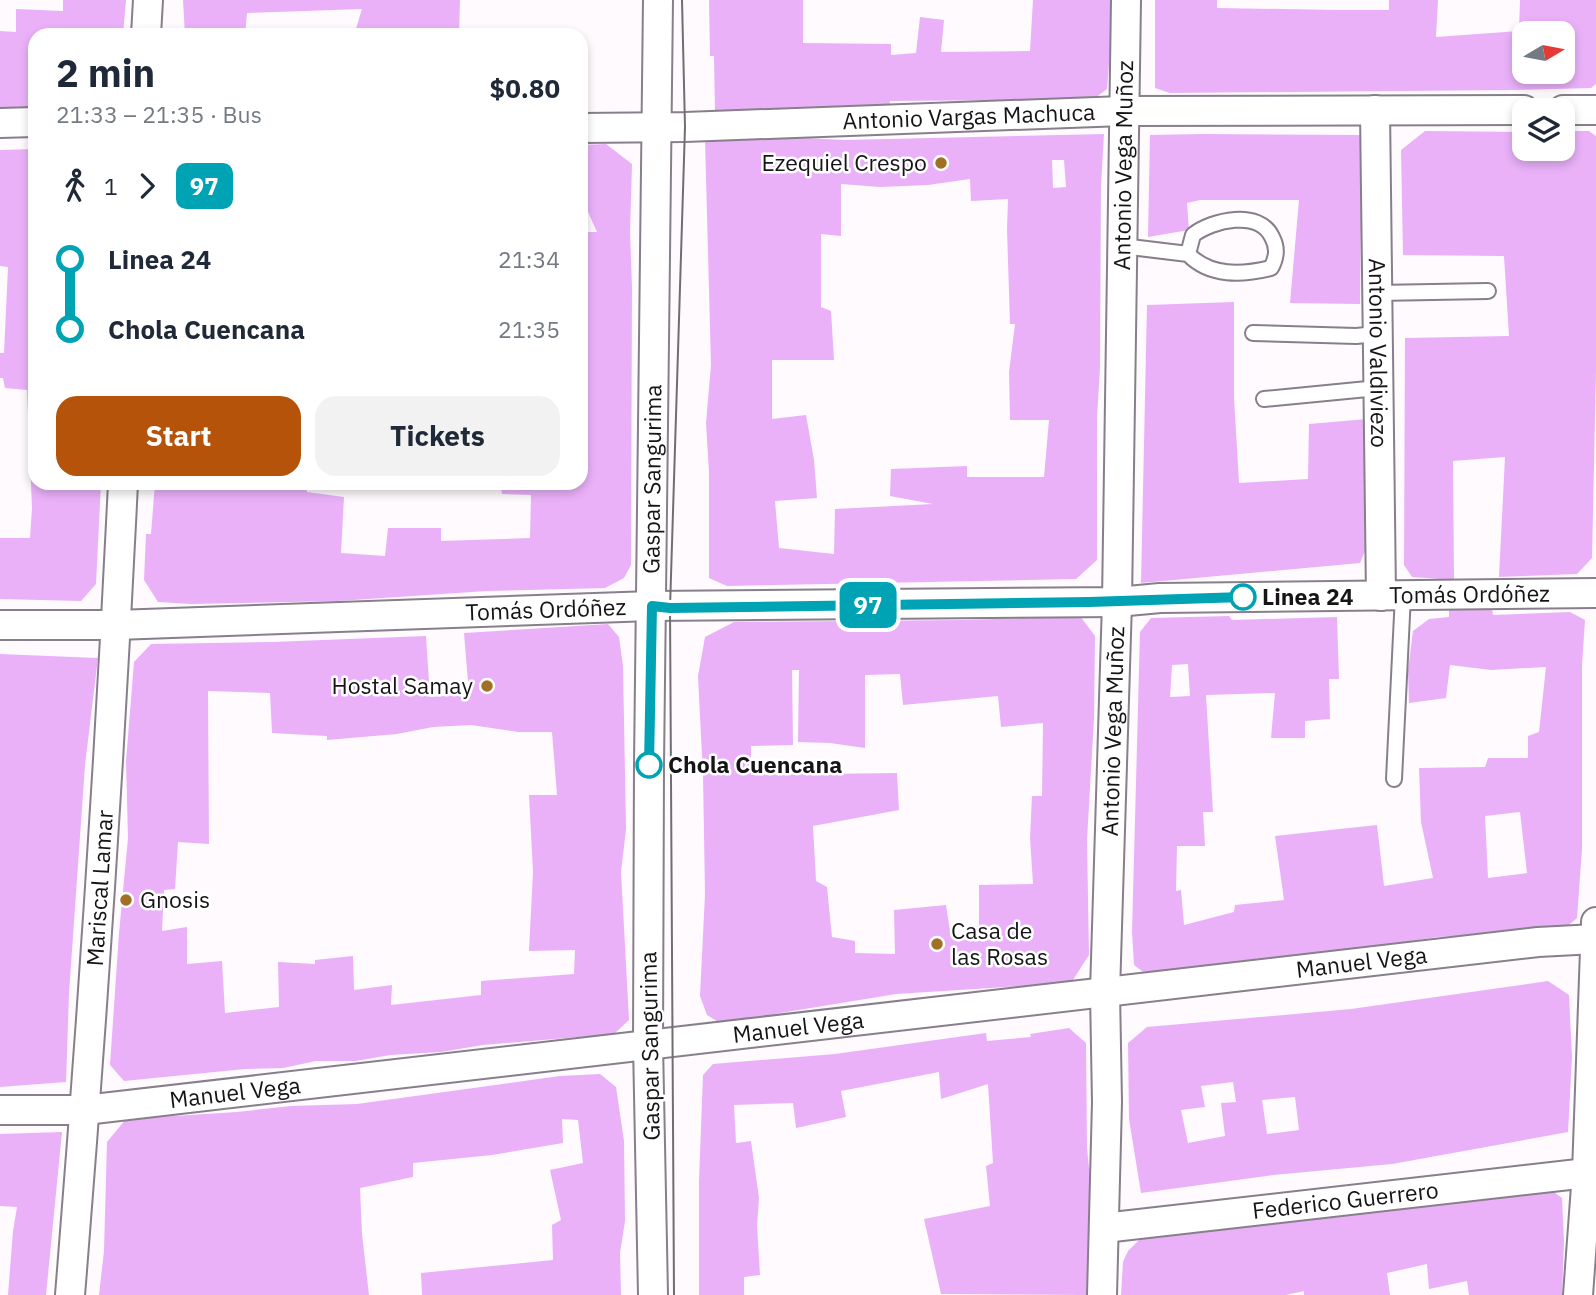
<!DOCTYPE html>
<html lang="en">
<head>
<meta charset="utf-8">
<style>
  :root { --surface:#fff; --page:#f2f2f3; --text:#1f2937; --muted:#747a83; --accent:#b45309 }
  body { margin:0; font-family:"IBM Plex Sans",sans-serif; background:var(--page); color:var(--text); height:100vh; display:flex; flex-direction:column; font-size:26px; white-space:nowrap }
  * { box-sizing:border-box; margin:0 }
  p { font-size:23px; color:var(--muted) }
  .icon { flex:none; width:38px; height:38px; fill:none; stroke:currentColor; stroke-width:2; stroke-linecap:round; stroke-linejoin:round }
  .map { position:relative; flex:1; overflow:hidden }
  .side { position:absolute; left:28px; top:28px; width:560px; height:462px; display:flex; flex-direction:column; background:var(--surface); border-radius:21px; box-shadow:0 4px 10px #0003 }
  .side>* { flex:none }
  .badge { padding:0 14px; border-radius:10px; font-size:24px; line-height:46px }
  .needle { width:46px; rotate:80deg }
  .controls { position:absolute; left:1512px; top:21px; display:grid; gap:14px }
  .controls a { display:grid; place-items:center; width:63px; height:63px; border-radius:14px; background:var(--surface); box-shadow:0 4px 10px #0003; font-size:35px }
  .map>.badge { position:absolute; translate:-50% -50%; box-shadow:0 0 0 4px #fff }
  .legs { display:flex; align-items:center; gap:10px; height:77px; padding:0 28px; font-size:23px }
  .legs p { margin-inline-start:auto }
  .summary { display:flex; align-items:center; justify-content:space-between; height:119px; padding:0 28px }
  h1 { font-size:38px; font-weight:700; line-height:52px }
  .button { display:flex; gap:14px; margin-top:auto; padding:14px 28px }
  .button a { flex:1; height:80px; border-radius:21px; background:var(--accent); color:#fff; font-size:28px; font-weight:700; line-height:80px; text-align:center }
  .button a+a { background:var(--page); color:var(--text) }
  ul { padding:0 28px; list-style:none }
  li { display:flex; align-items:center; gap:24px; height:70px; font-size:26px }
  li i { display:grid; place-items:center; width:10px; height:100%; margin:0 9px; background:currentColor }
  li i::after { content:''; width:18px; height:18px; margin:-9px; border:5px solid; border-radius:50%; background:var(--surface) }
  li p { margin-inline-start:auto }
  li:first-child i { background:linear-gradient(#0000 50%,currentColor 0) }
  li:last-child i { background:linear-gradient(currentColor 50%,#0000 0) }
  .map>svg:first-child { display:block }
</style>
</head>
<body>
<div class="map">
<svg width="1596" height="1295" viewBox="0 0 1596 1295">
  <rect width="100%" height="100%" fill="#fefafe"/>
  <path fill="#eab1f9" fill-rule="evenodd" d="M63 0H126L123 35H35V113L0 114V31L16 32V9L63 11Z
    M183 0H460L459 35H354L362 9 247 13 245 35H185Z
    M709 0H803V43L891 44V55L916 53 920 17 944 20 941 52 1030 51 1033 0H1114L1107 89 1087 104 1027 100 890 101 889 113H715L714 56H710Z
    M1155 0H1217V8L1339 10H1389V0H1438L1436 37 1519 31 1520 0H1596V84L1591 88 1514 90 1170 93 1155 88ZM1524 33H1563V72H1524Z
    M1425 131 1524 132V149H1563V131H1589L1596 136V371L1592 558 1577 574 1499 577 1505 457 1453 461 1454 580 1412 577 1404 565 1405 338 1509 336 1504 256 1403 255 1401 150Z
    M1104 134 1101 186 1100 367 1097 418V560L1076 579 727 586 709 578V472L706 423 711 365 705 139 805 138 844 140ZM1052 160H1064L1066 187 1053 188ZM970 179 971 201 1008 199 1007 229 1010 324H1015L1009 372 1010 420H1049L1044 477H967V466L891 469 890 496 933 504 835 509 834 554 779 548 775 501 817 498 814 460 806 415 772 419V360H834L831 311 821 307V234L841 236V184L880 187 928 185Z
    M1203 134 1362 135 1360 304 1290 303 1299 200H1200L1187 203 1189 230 1148 237 1150 135Z
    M606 144 632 164 630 232 632 287 631 565 624 578 605 588 487 591 338 601 191 604 158 602 144 580 146 534H151L155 483H306L307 492 344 497 341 553 385 556 388 528H441V541L530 538 531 495 502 494 500 483H581V232H597L588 212H581V145Z
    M35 149V483H101L96 584 81 601 0 599V538H30L32 508 27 390 5 388 3 378H0V353H4L8 267 0 266V150Z
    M1234 302V398L1239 483 1308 479 1309 424 1367 419 1366 549 1360 563 1141 583 1147 305Z
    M1492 609 1493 615 1570 612 1585 620 1582 665V849L1577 918 1562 931 1438 937 1338 952 1242 962 1150 977 1134 965 1132 932 1140 632 1151 618 1229 616 1232 620 1337 617 1339 679H1329L1330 719 1305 721V738H1271L1275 693 1206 695 1213 812H1203L1205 846H1177L1176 891 1181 890 1184 925 1234 912 1235 905 1284 900 1275 836 1377 825 1384 886 1433 878 1421 822 1419 768 1485 767 1488 758H1528V736L1539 732 1546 667 1491 670 1450 665 1446 698 1409 703 1408 670 1413 631 1429 619 1449 617V610ZM1188 664 1190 696 1170 697 1172 665ZM1520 812 1527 873 1488 878 1485 816Z
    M1080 616 1095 636 1094 719 1087 840 1089 955 1071 983 896 994 720 1023 707 1015 700 996 705 894 703 775 698 676 705 637 734 622 964 620ZM792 670H799L798 742 830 743 865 748V675L900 674 903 705 998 696 1001 727 1043 723 1042 796H1032L1030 838 1033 884 979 885V936L951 938 946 905 894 910 895 954 855 953V941L832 937 827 887 816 881 813 826 899 810 897 773 751 775V746L793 745Z
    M608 624 619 637 623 666 626 829 621 872 629 1020 614 1034 483 1045 441 1052 390 1055 356 1061H316L283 1068 245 1069 124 1081 110 1065 119 933 128 838 126 761 134 662 151 644 272 642 426 636 430 697 469 694 464 633ZM208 691 270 693 272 733 327 736V740L397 734 433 727 471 725 518 732H552L557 795H529L533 872 529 951 575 950 574 974 481 981V995L391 1005 392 985 354 990 353 956 315 960V964L278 962 279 1007 225 1013 222 961 187 964V927L162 931 164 890 175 889 178 842 209 844Z
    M0 654 98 658 85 765 69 993 66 1082 0 1087Z
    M1548 981 1569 995 1572 1057 1568 1132 1392 1164 1273 1175 1141 1193 1129 1119 1128 1043 1147 1027 1351 1009ZM1233 1082 1236 1102 1221 1103 1225 1136 1188 1143 1181 1110 1205 1107 1201 1086ZM1295 1097 1299 1130 1267 1134 1262 1100Z
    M1069 1028 1086 1043 1087 1148 1091 1188 1090 1295 941 1294 924 1219 990 1206 986 1166 993 1163 988 1084 941 1099 939 1072 841 1091 846 1117 796 1128 793 1103 734 1105 736 1143 751 1141 759 1198 757 1226 760 1275 744 1277V1295H699V1181L703 1075 713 1064 835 1054 986 1033 987 1041 1031 1037 1030 1034Z
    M600 1074 616 1087 624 1141 625 1221 620 1253 621 1295H422L421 1273 553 1260 552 1225 561 1220 550 1170 583 1163 578 1120 562 1119 563 1143 492 1155 413 1163V1177L360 1188 362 1234 369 1295H99L104 1251 107 1142 126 1119 237 1112 291 1106 357 1104 560 1076Z
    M62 1132 46 1295H8L13 1231 17 1207 0 1206V1134Z
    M1547 1187 1562 1198 1564 1241 1562 1295H1469L1467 1281 1429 1289 1427 1264 1387 1273 1390 1295H1304V1291L1286 1295H1121L1123 1262 1128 1251 1140 1239Z"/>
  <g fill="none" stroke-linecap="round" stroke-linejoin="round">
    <defs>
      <path id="lane" d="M1122 246 1188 254C1210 277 1242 275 1271 268 1277 257 1278 248 1272 237 1259 209 1212 220 1193 235L1188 254
        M1377 293 1488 291
        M1253 333 1356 336 1377 334
        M1264 399 1378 388
        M1394 779 1403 595"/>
      <g id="street">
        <path d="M146 35 148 0"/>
        <path id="s1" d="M1375 110 1381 596"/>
        <path d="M1563 110H1596"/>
        <path d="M0 123 35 122"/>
        <path id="s2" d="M581 128 685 127 1123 111 1524 110"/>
        <path id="s3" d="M0 625H116L652 606 1117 602 1160 598 1596 593"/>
        <path id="s4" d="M0 1110H85L1538 942 1596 939"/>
        <path id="s5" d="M1104 1228 1587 1173"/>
        <path id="s6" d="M70 1295C92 1025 110 754 123 483"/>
        <path id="s7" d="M653 1295 648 1044 649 765 658 0"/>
        <path id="s8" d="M1102 1295 1107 1102 1105 992 1117 602 1126 0"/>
        <path d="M1578 1295 1587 1173 1596 922"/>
      </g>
    </defs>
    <use href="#lane" stroke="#877f89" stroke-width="18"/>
    <use href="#street" stroke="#877f89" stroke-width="32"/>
    <use href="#lane" stroke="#fff" stroke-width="14"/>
    <use href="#street" stroke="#fff" stroke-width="28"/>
    <path stroke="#706e71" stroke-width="2" d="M674 1295 670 608 685 127 682 0"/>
  </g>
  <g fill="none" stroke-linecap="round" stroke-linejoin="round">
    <defs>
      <path id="line-1" d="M649 765 652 606 670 608 1089 602 1243 597"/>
    </defs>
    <use href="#line-1" stroke="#fff" stroke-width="16"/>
    <use href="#line-1" stroke="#00a3b4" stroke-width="10"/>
  </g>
  <g fill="#a07024" stroke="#fff" stroke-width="2.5">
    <circle cx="941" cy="163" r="7"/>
    <circle cx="487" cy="686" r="7"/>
    <circle cx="126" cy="900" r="7"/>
    <circle cx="937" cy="944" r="7"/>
  </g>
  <g fill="#fff" stroke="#00a3b4" stroke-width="3.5">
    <circle cx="1243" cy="597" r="12"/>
    <circle cx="649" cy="765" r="12"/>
  </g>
  <g text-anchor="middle" stroke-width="5" stroke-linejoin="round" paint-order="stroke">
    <g font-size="23" fill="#161417" stroke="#fff">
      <text dy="8" stroke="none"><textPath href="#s2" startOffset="388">Antonio Vargas Machuca</textPath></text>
      <text dy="8" stroke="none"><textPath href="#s8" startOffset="1130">Antonio Vega Muñoz</textPath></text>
      <text dy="8" stroke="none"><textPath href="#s1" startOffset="243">Antonio Valdiviezo</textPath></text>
      <text dy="8" stroke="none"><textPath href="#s7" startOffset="816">Gaspar Sangurima</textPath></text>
      <text dy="8" stroke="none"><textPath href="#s3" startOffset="1470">Tomás Ordóñez</textPath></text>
      <text dy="8" stroke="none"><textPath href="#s3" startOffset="546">Tomás Ordóñez</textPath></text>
      <text dy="8" stroke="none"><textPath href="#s8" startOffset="564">Antonio Vega Muñoz</textPath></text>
      <text dy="8" stroke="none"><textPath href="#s6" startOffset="408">Mariscal Lamar</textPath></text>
      <text dy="8" stroke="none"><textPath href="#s4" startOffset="1370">Manuel Vega</textPath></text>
      <text dy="8" stroke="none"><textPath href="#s4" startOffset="803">Manuel Vega</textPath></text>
      <text transform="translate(650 1046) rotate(-91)" y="8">Gaspar Sangurima</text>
      <text dy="8" stroke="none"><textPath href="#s4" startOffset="236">Manuel Vega</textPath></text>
      <text dy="8" stroke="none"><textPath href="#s5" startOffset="243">Federico Guerrero</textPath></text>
    </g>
    <g font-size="23" fill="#161417" stroke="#fff" text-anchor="end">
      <text x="927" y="171">Ezequiel Crespo</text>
      <text x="473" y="694">Hostal Samay</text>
      <text x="140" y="908" text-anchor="start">Gnosis</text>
      <text x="951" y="939" text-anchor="start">Casa de<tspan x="951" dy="26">las Rosas</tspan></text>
    </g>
    <g font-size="23" font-weight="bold" fill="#161417" stroke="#fff" text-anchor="start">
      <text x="1262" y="605">Linea 24</text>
      <text x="668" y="773">Chola Cuencana</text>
    </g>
  </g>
</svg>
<div class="controls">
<a><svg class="needle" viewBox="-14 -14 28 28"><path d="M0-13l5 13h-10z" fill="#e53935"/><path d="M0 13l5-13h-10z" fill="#747a83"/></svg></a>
<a><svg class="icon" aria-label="layers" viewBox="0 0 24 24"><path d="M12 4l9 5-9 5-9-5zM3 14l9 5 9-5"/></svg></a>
</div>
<b class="badge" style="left:868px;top:605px;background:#00a3b4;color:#fff">97</b>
<section class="side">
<div class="summary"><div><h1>2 min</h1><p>21:33 – 21:35 · Bus</p></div><b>$0.80</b></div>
<div class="legs"><svg class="icon" aria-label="walk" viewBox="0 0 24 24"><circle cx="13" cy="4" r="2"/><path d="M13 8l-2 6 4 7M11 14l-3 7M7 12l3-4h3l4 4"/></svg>1<svg class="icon" aria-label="forward" viewBox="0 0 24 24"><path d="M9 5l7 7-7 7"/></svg><b class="badge" style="background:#00a3b4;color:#fff">97</b></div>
<ul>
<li><i style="color:#00a3b4"></i><b>Linea 24</b><p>21:34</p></li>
<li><i style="color:#00a3b4"></i><b>Chola Cuencana</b><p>21:35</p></li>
</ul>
<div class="button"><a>Start</a><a>Tickets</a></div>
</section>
</div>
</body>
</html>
